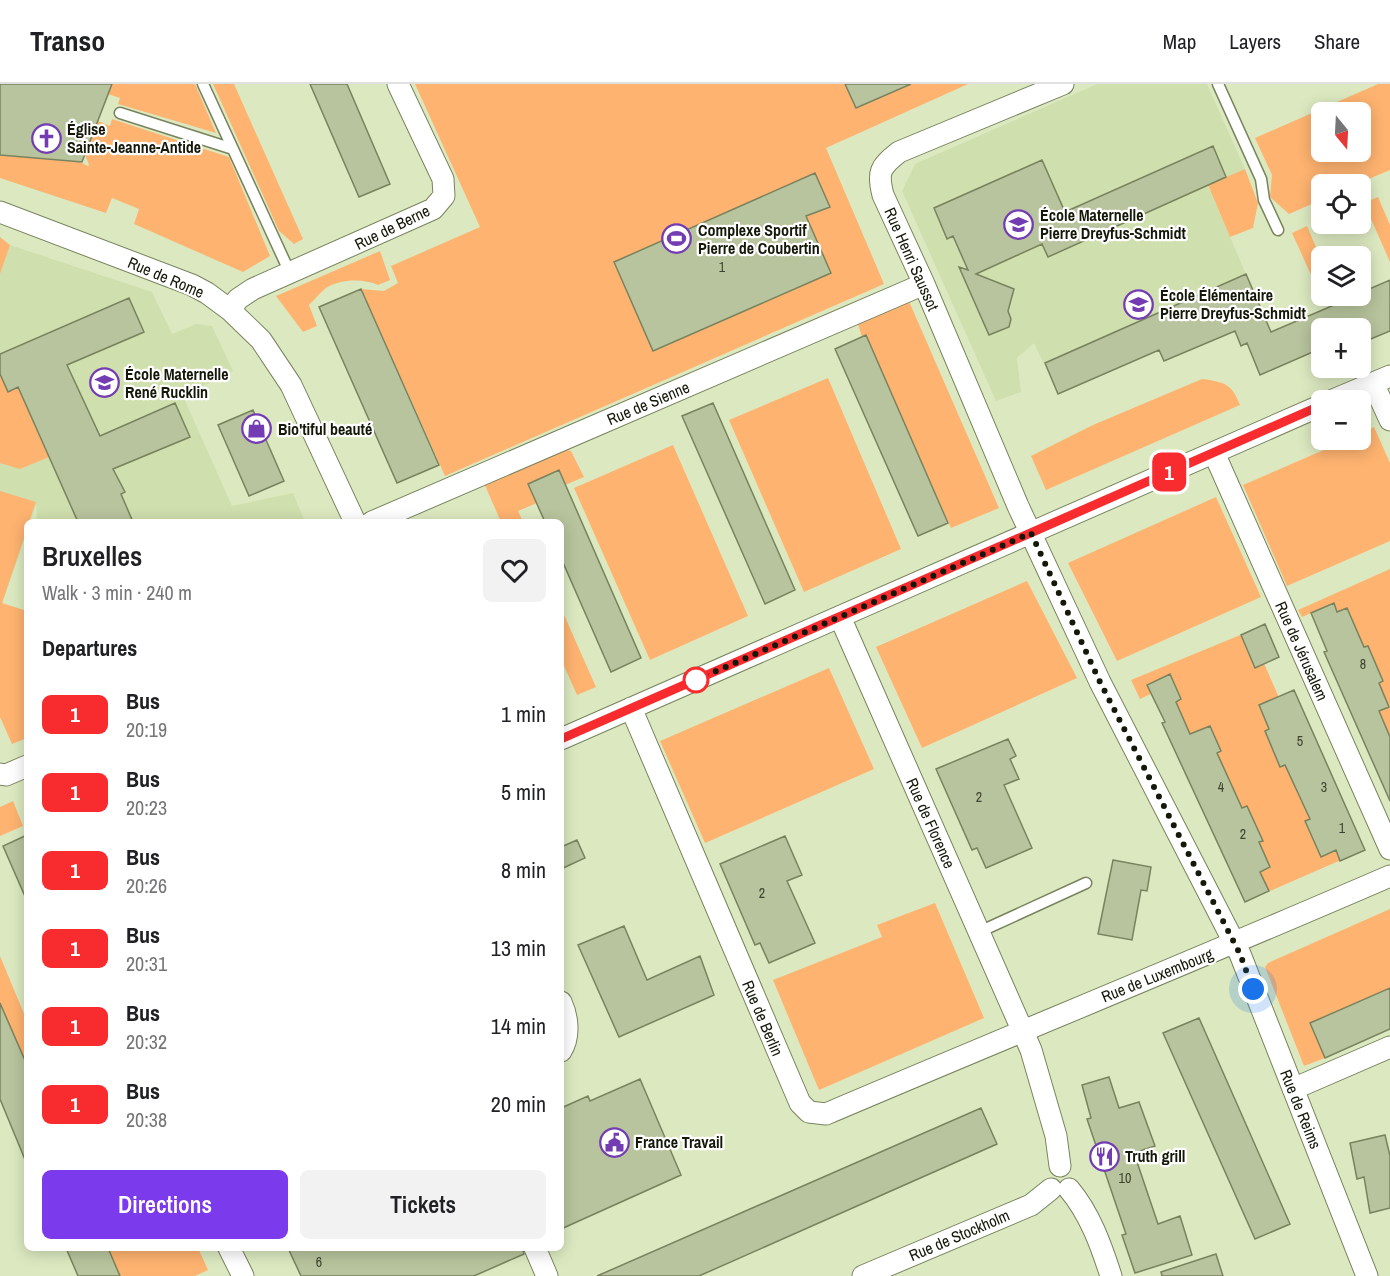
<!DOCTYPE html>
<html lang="en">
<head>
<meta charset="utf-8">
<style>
  :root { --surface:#fff; --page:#f2f2f2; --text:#202124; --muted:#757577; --line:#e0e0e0; --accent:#7c3aed }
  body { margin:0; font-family:"Archivo Narrow",sans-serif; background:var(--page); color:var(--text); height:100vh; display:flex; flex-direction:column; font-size:22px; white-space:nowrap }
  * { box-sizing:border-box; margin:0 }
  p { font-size:20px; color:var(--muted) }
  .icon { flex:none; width:33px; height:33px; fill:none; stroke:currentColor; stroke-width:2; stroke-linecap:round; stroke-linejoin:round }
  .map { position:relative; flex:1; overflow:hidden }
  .side { position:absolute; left:24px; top:435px; width:540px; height:732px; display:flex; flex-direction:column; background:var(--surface); border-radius:9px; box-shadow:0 3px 15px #0003 }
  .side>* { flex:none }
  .badge { padding:0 12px; border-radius:9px; font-size:21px; line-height:39px }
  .needle { width:39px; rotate:162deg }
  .buttons { position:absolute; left:1311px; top:18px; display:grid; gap:12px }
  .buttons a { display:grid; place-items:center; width:60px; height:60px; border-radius:9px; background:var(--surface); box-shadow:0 3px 15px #0003; font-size:30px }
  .you { position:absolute; width:30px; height:30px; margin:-15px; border:4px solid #fff; border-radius:50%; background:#1a73e8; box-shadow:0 0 0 9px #1a73e833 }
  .map>.badge { position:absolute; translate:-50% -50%; box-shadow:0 0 0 3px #fff }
  h2 { padding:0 18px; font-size:22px; line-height:54px }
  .round { display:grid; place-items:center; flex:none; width:63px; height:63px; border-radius:9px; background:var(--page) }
  .headline { display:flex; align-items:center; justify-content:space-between; height:102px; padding:0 18px }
  h1 { font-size:28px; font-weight:600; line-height:45px }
  .button { display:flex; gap:12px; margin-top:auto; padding:12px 18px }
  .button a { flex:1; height:69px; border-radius:9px; background:var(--accent); color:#fff; font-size:24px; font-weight:600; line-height:69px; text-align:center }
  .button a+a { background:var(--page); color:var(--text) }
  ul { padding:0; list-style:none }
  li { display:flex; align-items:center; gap:18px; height:78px; padding:0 18px }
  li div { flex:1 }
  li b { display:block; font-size:22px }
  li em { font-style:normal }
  li .badge { min-width:66px; font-weight:700; text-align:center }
  header { display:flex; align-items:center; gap:36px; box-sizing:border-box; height:84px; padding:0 30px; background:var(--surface); border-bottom:2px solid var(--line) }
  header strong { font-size:28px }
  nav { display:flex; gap:33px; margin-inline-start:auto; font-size:21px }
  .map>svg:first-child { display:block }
</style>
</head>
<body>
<header>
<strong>Transo</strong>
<nav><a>Map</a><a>Layers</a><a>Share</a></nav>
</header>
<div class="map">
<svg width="1390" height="1192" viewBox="0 0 1390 1192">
  <rect width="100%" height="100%" fill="#dce9c0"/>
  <path fill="#d0dfae" d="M1097 0H1207L1245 85 1208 102 1271 248 1241 262 1230 236 1218 254 1164 277 1159 266 1058 310 1034 259 1017 274 1021 308 996 317 902 107 915 80Z
    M10 161 152 208 172 250 196 240 212 242 233 287 183 312 232 422 293 409 305 438H37L36 421 30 438H27V448L2 520 0 519V190Z"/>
  <path fill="#feb370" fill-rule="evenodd" d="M112 0H195L216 49 118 20 120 14 108 10Z
    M213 0H234L303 155 294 160 279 147Z
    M415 0H968L826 64 884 200 445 392 361 205 384 207 398 199 391 182 480 143Z
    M1378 0H1390V86L1357 100H1322L1321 116 1289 130 1270 113 1272 91 1255 54ZM1322 28H1360V68H1322Z
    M112 35 229 73 270 172 243 188 134 140 139 125 112 114 106 129 0 94V71L80 78 88 82 89 81 85 71 98 37 110 42Z
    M1245 85 1258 119 1253 144 1230 153 1208 101Z
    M1378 113 1390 141V178L1364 119Z
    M1307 142 1321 175V205L1318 206 1292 149Z
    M0 153 10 161 0 190Z
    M380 167 390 196 378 201C364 194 339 195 326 204 320 209 314 216 309 221L317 242 303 248 276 212Z
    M908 215 999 424 951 444 866 252 862 253 857 237Z
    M0 290 8 308 18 303 49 373 20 385 0 379Z
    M828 294 901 465 804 508 729 336Z
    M1202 295C1225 298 1232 300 1240 321L1046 406 1031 372 1093 341Z
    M1374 343 1390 379V457L1287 502 1243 401 1347 356H1360L1361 349Z
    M673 361 748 532 650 576 574 404Z
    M563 365 571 367 584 393 565 401 558 386 529 400 537 419 518 427 523 438H501L484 399Z
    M0 407 36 418 29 438H27V445L2 519 27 527V654L12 660 0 633Z
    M1216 413 1261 513 1117 577 1068 479Z
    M1390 485V669L1325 523 1302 533 1298 526Z
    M1027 497 1077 594 922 664 876 563Z
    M561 524 596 603 577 611 561 575Z
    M1250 547 1348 773 1263 810 1165 603 1140 615 1131 596Z
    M829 584 874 685 705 759 660 657Z
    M13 717 23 742 0 752V723Z
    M935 819 984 934 819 1006 773 896 882 853 877 841Z
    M1390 825V904L1310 939 1325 974 1304 982 1265 883 1268 879Z
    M0 872 27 937V981L0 919Z
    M108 1164H198L208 1186 195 1192H120Z"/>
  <path fill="#b8c49d" stroke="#78835e" stroke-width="1.5" d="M0 0H112L82 78 0 71Z
    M310 0H347L390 100 359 113Z
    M845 0H911L856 24Z
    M1213 62 1226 93 1048 173 1042 160 976 190 1014 205 1008 227 1011 235 1009 243 989 251 959 183 968 186 953 152 947 155 934 124 1042 76 1065 128Z
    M815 89 830 123 806 132 831 189 653 267 614 178Z
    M1246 190 1271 248 1355 212H1360V209L1390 196V247L1366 257 1361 244H1322V264L1260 291 1247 259 1241 262 1235 247 1164 277 1159 266 1058 310 1045 279Z
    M361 205 439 381 397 399 319 223Z
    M129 214 144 248 67 281 100 352 175 319 190 353 113 385 125 408 121 410 133 438H78L18 303 8 308 0 290V270Z
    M866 251 948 439 918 452 835 265Z
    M713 319 795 506 765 520 682 332Z
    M253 326 284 397 249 412 218 341Z
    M559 386 641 574 611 588 561 474V438H545L528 400Z
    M1334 519 1337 528 1347 524 1364 563 1368 562 1383 597 1379 599 1389 623 1379 627 1390 653V717L1324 568 1327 567 1311 529Z
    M1265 540 1279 573 1255 584 1241 551Z
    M1170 590 1181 615 1176 618 1190 650 1210 642 1221 667 1217 669 1242 724 1247 722 1263 757 1259 758 1270 783 1260 788 1269 807 1245 818 1162 639 1165 638 1147 601Z
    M1294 606 1365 766 1340 777 1336 766 1321 773 1305 737 1310 735 1285 681 1280 683 1265 647 1269 645 1259 621Z
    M1008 655 1016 672 1010 675 1019 695 1004 701 1032 764 986 784 977 764 972 766 936 685Z
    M27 751V817L3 762Z
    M785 752 802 791 787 797 815 859 769 879 760 859 755 861 720 780Z
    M577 756 585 774 561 785V763Z
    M1113 776 1151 783 1147 807 1141 806 1132 856 1098 850Z
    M624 842 647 896 700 872 714 911 619 953 578 861Z
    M1390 904V945L1325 974 1310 939Z
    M0 919 27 981 26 1078 0 1015Z
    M1199 934 1290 1140 1255 1155 1163 949Z
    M1109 993 1119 1024 1139 1018 1155 1062 1134 1069 1158 1140 1180 1132 1192 1171 1135 1189 1122 1151 1126 1150 1087 1035 1091 1034 1082 1001Z
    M640 995 681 1091 561 1145V1024L588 1012 590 1017Z
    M981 1024 997 1060 699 1192H597Z
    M1385 1051 1390 1072V1124L1370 1129 1364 1093 1357 1095 1350 1059Z
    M66 1164H108L120 1192H78Z
    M288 1164H522L524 1170 474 1192H301Z
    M1216 1170 1223 1192H1162L1161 1188Z"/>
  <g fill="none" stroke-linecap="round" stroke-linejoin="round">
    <defs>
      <path id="lane" d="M203 0 290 189
        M1218 0 1261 95 1264 116 1278 146
        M120 29 233 65
        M979 848 1086 799"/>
      <path id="street" d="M1063 0 899 68C880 83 877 88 883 111L924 200 1018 422 1100 598 1240 870 1367 1192
        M0 128 192 201 207 209 230 226 261 256 291 301 355 438
        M230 226 238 215 253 205 433 125 444 112 443 95 398 0
        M1373 299 1390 336
        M1333 316 1390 292
        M1214 369 1390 765
        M372 438 924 200
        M840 533 1031 966 1056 1052 1060 1082
        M631 624 800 1019 809 1028 826 1030C1014 950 1203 873 1390 792
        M561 655 1322 321
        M0 690 6 691 27 682
        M561 918C568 933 570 953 561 967
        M1293 1005 1390 963
        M1069 1105C1090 1130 1101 1161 1111 1192
        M229 1164 243 1192
        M535 1164 547 1192
        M863 1192 1031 1121 1051 1105"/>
    </defs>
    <use href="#lane" stroke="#78835d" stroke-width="13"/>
    <use href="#street" stroke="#78835d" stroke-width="23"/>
    <use href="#lane" stroke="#fff" stroke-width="10"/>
    <use href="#street" stroke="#fff" stroke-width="21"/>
  </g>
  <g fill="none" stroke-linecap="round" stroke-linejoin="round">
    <defs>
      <path id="line" d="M561 655 1322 321"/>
    </defs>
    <use href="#line" stroke="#fff" stroke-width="14"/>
    <use href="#line" stroke="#f82b2f" stroke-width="9"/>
    <path stroke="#141809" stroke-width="6" stroke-dasharray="0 10.8" d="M696 596 1031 449 1100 598 1240 870 1253 905"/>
  </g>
  <defs>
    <symbol id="church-ring" viewBox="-11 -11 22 22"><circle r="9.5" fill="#fff" stroke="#733cb2" stroke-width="1.5"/><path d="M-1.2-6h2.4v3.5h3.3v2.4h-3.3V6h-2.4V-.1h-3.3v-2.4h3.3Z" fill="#733cb2"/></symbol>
    <symbol id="school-ring" viewBox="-11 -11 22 22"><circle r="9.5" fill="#fff" stroke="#733cb2" stroke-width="1.5"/><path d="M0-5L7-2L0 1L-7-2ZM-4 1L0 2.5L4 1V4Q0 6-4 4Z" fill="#733cb2"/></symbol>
    <symbol id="stadium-ring" viewBox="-11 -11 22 22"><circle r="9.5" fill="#fff" stroke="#733cb2" stroke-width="1.5"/><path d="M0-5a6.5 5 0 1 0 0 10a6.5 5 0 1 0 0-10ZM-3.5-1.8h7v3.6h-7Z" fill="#733cb2"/></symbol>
    <symbol id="shop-ring" viewBox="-11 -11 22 22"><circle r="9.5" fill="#fff" stroke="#733cb2" stroke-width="1.5"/><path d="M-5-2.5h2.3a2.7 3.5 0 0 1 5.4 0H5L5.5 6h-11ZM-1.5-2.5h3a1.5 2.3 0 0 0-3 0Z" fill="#733cb2"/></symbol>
    <symbol id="civic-ring" viewBox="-11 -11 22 22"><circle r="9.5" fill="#fff" stroke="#733cb2" stroke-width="1.5"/><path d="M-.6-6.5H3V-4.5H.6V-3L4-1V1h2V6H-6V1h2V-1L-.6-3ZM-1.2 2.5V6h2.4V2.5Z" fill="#733cb2"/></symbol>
    <symbol id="restaurant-ring" viewBox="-11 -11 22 22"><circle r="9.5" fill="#fff" stroke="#733cb2" stroke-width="1.5"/><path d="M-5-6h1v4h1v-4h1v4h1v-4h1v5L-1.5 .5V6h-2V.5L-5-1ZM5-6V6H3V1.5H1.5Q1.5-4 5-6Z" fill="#733cb2"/></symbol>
  </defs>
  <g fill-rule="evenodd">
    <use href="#church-ring" x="30" y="38" width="33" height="33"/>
    <use href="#school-ring" x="1002" y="124" width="33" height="33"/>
    <use href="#stadium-ring" x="660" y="138" width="33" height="33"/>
    <use href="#school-ring" x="1122" y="204" width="33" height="33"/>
    <use href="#school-ring" x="88" y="282" width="33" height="33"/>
    <use href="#shop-ring" x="240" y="328" width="33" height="33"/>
    <use href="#civic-ring" x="598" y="1042" width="33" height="33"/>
    <use href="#restaurant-ring" x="1088" y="1056" width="33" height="33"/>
  </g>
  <circle fill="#fff" stroke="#f82b2f" stroke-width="3" cx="696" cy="596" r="12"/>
  <g text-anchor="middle" stroke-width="4.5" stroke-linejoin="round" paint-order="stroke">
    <g font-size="14" fill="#3d432e">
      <text x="722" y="188">1</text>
      <text x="1363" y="585">8</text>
      <text x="1300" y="662">5</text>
      <text x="1221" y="708">4</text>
      <text x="1324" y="708">3</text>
      <text x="979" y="718">2</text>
      <text x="1342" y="749">1</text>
      <text x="1243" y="755">2</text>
      <text x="762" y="814">2</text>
      <text x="1125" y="1099">10</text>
      <text x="319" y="1183">6</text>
    </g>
    <g font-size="16" font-weight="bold" fill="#141809" stroke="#fff" text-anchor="start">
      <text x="67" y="51">Église<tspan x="67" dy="18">Sainte-Jeanne-Antide</tspan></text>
      <text x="1040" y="137">École Maternelle<tspan x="1040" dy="18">Pierre Dreyfus-Schmidt</tspan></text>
      <text x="698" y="152">Complexe Sportif<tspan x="698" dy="18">Pierre de Coubertin</tspan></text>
      <text x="1160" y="217">École Élémentaire<tspan x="1160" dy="18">Pierre Dreyfus-Schmidt</tspan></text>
      <text x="125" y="296">École Maternelle<tspan x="125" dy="18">René Rucklin</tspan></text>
      <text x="278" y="351">Bio'tiful beauté</text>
      <text x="635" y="1064">France Travail</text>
      <text x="1125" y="1078">Truth grill</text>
    </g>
    <g font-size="16" fill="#141809" stroke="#fff">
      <text transform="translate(392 143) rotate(-26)" y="6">Rue de Berne</text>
      <text transform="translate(912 175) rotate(66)" y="6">Rue Henri Saussot</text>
      <text transform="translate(166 193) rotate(23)" y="6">Rue de Rome</text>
      <text transform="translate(648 319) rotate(-23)" y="6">Rue de Sienne</text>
      <text transform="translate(1302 567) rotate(66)" y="6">Rue de Jérusalem</text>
      <text transform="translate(931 739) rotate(66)" y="6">Rue de Florence</text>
      <text transform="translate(1157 891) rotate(-22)" y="6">Rue de Luxembourg</text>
      <text transform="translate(763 934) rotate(67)" y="6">Rue de Berlin</text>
      <text transform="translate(1301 1025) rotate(68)" y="6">Rue de Reims</text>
      <text transform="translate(959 1151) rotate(-23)" y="6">Rue de Stockholm</text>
    </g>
  </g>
</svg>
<div class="buttons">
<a><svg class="needle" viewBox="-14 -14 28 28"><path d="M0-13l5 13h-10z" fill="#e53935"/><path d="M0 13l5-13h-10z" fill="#757577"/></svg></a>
<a><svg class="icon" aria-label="locate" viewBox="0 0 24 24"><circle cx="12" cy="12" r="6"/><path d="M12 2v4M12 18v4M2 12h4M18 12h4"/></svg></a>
<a><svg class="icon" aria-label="layers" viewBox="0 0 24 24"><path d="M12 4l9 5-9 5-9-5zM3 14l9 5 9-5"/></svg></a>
<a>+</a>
<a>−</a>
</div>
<div class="you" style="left:1253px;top:905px"></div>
<b class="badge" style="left:1169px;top:388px;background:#f82b2f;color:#fff">1</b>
<section class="side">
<div class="headline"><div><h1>Bruxelles</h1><p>Walk · 3 min · 240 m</p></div><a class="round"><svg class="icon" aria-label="heart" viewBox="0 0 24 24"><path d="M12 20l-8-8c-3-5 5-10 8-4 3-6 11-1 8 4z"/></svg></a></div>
<h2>Departures</h2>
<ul>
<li><span class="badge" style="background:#f82b2f;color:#fff">1</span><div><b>Bus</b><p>20:19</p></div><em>1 min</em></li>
<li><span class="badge" style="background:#f82b2f;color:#fff">1</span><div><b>Bus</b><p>20:23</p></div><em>5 min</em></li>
<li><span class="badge" style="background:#f82b2f;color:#fff">1</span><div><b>Bus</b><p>20:26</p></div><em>8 min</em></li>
<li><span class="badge" style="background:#f82b2f;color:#fff">1</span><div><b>Bus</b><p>20:31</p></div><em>13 min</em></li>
<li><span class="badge" style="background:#f82b2f;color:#fff">1</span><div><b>Bus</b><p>20:32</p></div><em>14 min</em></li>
<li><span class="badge" style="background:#f82b2f;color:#fff">1</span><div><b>Bus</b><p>20:38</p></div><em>20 min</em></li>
</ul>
<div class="button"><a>Directions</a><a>Tickets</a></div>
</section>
</div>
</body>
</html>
